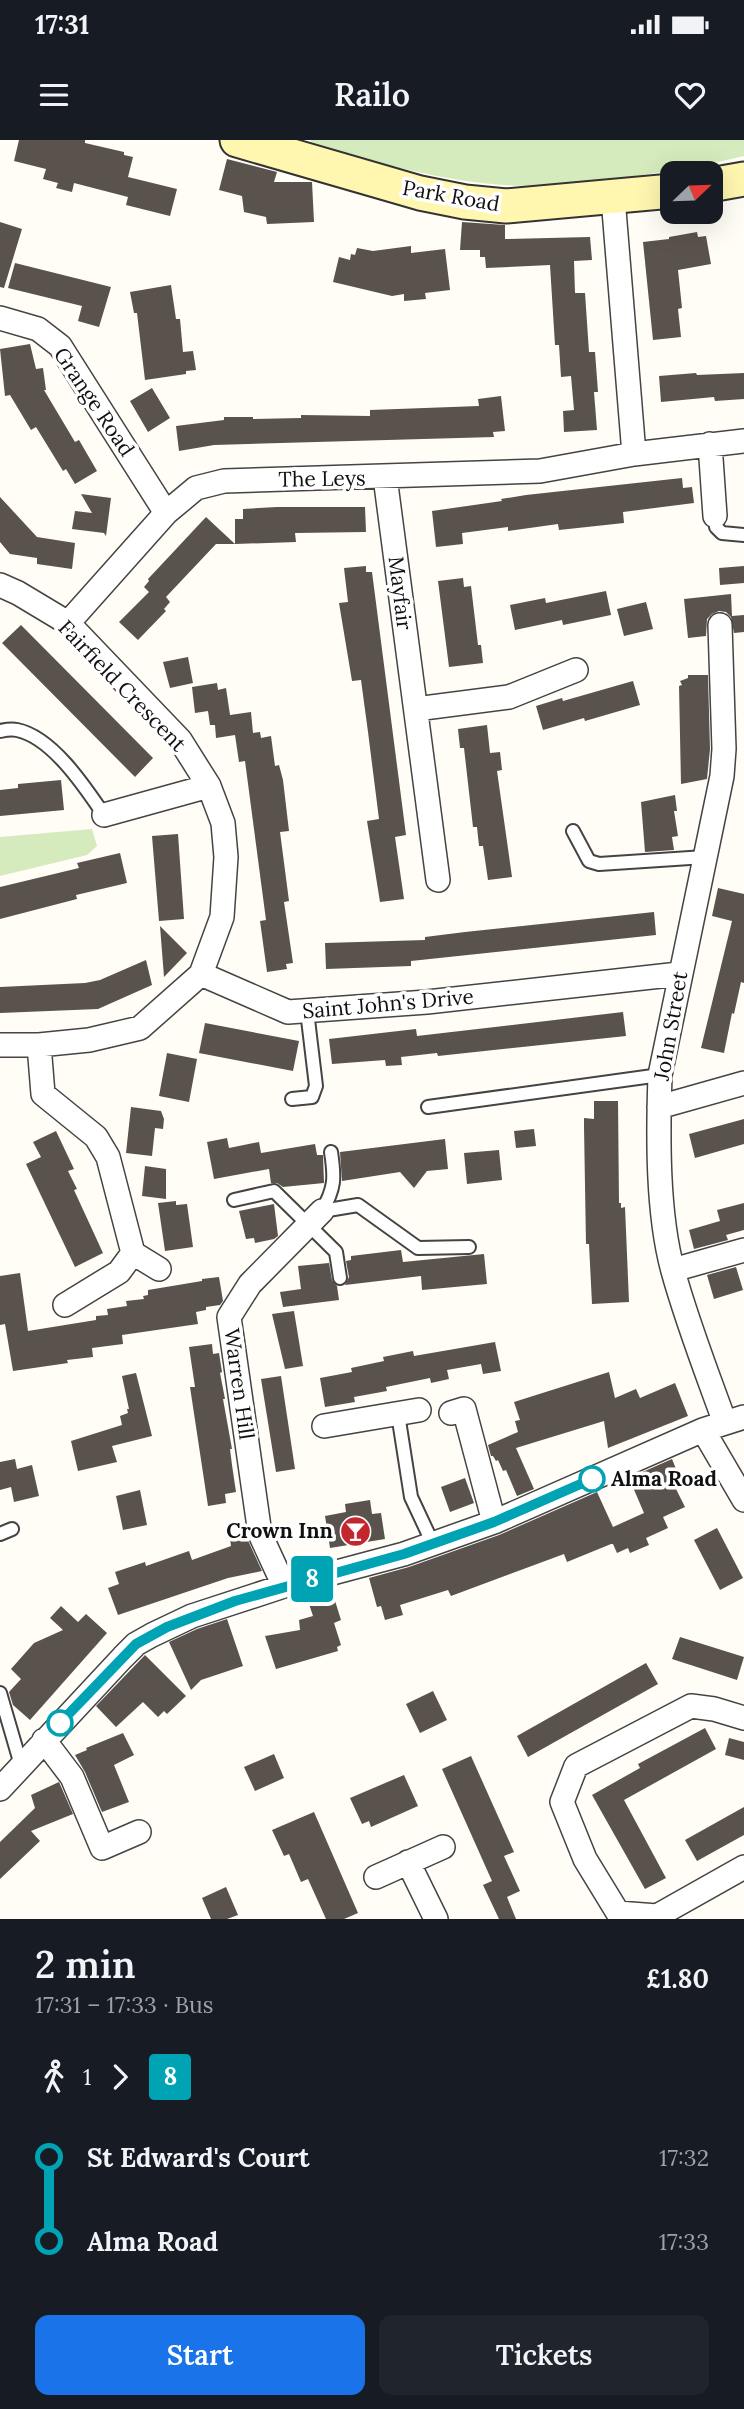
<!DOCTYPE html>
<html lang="en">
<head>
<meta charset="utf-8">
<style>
  :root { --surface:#171b24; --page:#20242c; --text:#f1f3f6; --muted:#9ea1a6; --accent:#1a73e8 }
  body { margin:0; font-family:Lora,serif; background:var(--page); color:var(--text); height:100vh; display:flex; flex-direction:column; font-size:26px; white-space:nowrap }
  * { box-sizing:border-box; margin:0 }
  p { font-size:23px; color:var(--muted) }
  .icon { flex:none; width:38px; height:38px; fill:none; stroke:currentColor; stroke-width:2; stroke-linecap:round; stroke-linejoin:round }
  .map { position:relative; height:1779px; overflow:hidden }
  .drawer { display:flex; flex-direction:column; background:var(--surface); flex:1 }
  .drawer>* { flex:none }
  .badge { padding:0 14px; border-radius:5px; font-size:24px; line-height:46px }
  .needle { width:46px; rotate:67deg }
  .tools { position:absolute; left:660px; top:21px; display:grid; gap:14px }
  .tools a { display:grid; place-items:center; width:63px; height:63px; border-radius:14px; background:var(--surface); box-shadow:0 7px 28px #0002; font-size:35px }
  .map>.badge { position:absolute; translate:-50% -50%; box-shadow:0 0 0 4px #fff }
  .legs { display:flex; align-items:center; gap:10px; height:77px; padding:0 35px; font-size:23px }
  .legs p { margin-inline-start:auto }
  .overview { display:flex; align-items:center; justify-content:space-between; height:119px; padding:0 35px }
  h1 { font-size:38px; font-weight:600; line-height:52px }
  .action { display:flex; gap:14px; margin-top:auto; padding:14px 35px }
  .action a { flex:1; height:80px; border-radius:14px; background:var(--accent); color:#fff; font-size:28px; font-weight:600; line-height:80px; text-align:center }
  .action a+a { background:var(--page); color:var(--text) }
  ul { padding:0 35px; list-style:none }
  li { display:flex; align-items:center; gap:24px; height:84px; font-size:26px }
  li i { display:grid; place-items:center; width:10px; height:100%; margin:0 9px; background:currentColor }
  li i::after { content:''; width:18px; height:18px; margin:-9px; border:5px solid; border-radius:50%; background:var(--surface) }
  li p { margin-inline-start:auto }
  li:first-child i { background:linear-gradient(#0000 50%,currentColor 0) }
  li:last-child i { background:linear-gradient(currentColor 50%,#0000 0) }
  .status { display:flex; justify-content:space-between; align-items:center; height:49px; padding:0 35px; background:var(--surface); direction:ltr }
  .status svg { height:19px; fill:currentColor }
  header { display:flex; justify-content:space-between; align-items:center; height:91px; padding:0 35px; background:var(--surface); font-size:32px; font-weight:600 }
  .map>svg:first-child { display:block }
</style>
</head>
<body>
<div class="status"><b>17:31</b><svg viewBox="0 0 49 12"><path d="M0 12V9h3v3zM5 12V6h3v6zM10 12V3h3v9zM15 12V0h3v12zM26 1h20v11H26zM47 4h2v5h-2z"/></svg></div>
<header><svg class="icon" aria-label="menu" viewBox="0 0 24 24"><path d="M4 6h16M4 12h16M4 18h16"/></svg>Railo<svg class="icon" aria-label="heart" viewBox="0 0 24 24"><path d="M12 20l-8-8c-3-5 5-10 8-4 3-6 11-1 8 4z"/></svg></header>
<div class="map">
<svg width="744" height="1779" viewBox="0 0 744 1779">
  <rect width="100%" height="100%" fill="#fffdf5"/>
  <path fill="#d5ebbd" d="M311 0H744V16C690 29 635 37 580 42 564 43 548 46 532 46 457 46 382 24 311 4Z
    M92 689 97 706 87 715 0 736V697Z"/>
  <path fill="#5a524d" d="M19 0H85V3L124 12V15L133 17 128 37 177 49 170 76 126 65 128 57 74 43 72 52 56 48 58 43 43 39 46 29 14 21Z
    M227 19 277 32 274 42H312L314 82 267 84 266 77 244 72 242 56 219 50Z
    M0 82 22 89 4 148 0 147Z
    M462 82 505 85V99L590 97 592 120 574 121 575 153H585L589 212H595L598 252H594L597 290 564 292 563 271 574 270 571 236 561 237 559 205H555L550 125 486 128 485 117H480V110H460Z
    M697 92 698 97 706 96 711 124 678 130 682 168 678 169 681 197 653 200 643 102 669 99V97Z
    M411 106V113L445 109 450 150 425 153 426 159 404 161V154L392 156 333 142 339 117 350 120 351 114 355 115 357 108 373 111Z
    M15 123 111 147 99 187 78 181 82 166 8 148Z
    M171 145 176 179H180L183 212 193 211 196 230 186 231V234L145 240 137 173H134L130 152Z
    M30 204 36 229 43 228 46 250H44L75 302 79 300 97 331 75 344 66 329 63 331 36 287 31 290 10 255 5 256 0 209Z
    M696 233 697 235 744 233V259L715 261 714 257 661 262 659 236Z
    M152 248 170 278 148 292 130 261Z
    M501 256 505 291 493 292 494 297 214 305 179 311 176 286 224 280V277H253V279L301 278V275L370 276V270L479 266 478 259Z
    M682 338 683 348 692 347 694 363 623 372 624 383 559 390 558 384 508 391V387L462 393 463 404 436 407 432 371 502 361 501 359 526 355Z
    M81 354 111 358 106 396 104 393 72 389 75 371 92 373Z
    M0 357 37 397 75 403 72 429 37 424V418L10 414 0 402Z
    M277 367H365L366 392 295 393 296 402 235 404V379H243V369Z
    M206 377 235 404H216L166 457 170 462 164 469 166 471 138 500 119 482 149 452 144 447 149 441 148 439Z
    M366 426V432H372L406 695 395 697 404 759 380 762 367 681 379 679 368 592 361 540 352 541 339 463 348 462 344 428Z
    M744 426V443L720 445 719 428Z
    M463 438 464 447 471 446 478 505H481L483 523 449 527 438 441Z
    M606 451 611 475 563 485 562 480 515 490 510 465 545 458 546 463Z
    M731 454 732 476 744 475V492L734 493 731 477 726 472 719 471 712 474 707 479 706 496 688 498 684 459Z
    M646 462 653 489 624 496 617 469Z
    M21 485 153 618 135 637 2 503Z
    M188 517 193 543 170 548 163 522Z
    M688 535H708L710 609 707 639 681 644 679 546 682 545 680 541 688 538Z
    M633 541 640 565 585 581 584 578 543 590 536 566 562 558 563 561Z
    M217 543 218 550 226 548 230 575 251 572 253 593 260 592 261 598 271 596 275 626 279 625 283 640 289 691 280 692 289 761 284 762 293 823 286 824 287 829 267 832 260 781 266 780 245 621 239 622 235 595 216 598 215 585H210L208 571 195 573 192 547Z
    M487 585 490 613 500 612 502 630 497 631 512 737 488 740 483 706H479L477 687H473L464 608H460L458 589Z
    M61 640 64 670 0 676V650L18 648V644Z
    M675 655 677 671H674L678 696 672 697 674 710 645 712 641 662Z
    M178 694 184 779 159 781 152 696Z
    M120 713 127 743 76 755 77 759 0 779V747L79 728 77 723Z
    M718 748 744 754V843L741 842 734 874 732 873 724 913 701 908 732 781 712 776Z
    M654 772 656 795 411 821V826L326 829 325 803 425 800V797L465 792Z
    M160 786 187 813 164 837Z
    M146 820 152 845 98 869 0 873V847L85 843 100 840Z
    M623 872 626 896 438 916 437 913 401 917 402 925 386 926 385 920 332 924 329 899 416 889 417 896Z
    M205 883 299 901 293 931 199 913Z
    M167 913 197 919 189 962 159 956Z
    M594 961H618L619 1063H621V1068L625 1067 629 1162 592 1164 589 1104H586L584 987V978L594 979Z
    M131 967 161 971 164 979 163 989 155 988 152 1016 126 1013Z
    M744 979V1004L695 1018 689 994Z
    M534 989 536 1006 516 1008 514 991Z
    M56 991 74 1029 68 1031 77 1049 74 1050 103 1113 75 1127 26 1024 41 1017 33 1002Z
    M227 998 229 1008 259 1002 261 1013 315 1004 317 1015H323L324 1043 283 1047 277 1043H271L269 1029 214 1039 207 1002Z
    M445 999 448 1029 427 1031 414 1048 400 1032 342 1041 340 1012Z
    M499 1010 502 1040 467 1044 464 1013Z
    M145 1026 166 1029V1059L142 1056Z
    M176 1061V1065L187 1064 193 1107 165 1111 158 1063Z
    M744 1063V1090L726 1095 728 1100 694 1109 689 1090 720 1081 717 1070Z
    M274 1064 278 1096 274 1099 255 1103 254 1098 246 1099 239 1071Z
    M401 1110 403 1122 484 1114 487 1144 422 1150 421 1136 345 1145 349 1137 346 1121 351 1120V1116Z
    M329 1123 332 1140 337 1146 339 1160 283 1167 280 1152 301 1149 298 1126Z
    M736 1127 743 1150 714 1159 707 1135Z
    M20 1133 28 1191 96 1180V1176L108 1175 107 1169 127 1166 126 1161 144 1159 143 1156 148 1155V1150L202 1141V1139L219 1137 223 1161 220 1165 206 1167V1170L196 1172 198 1184 122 1195 123 1204 92 1208 93 1217 67 1220 68 1223 13 1231 5 1184 0 1185V1136Z
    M294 1171 303 1226 285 1229 272 1174Z
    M495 1202 501 1231 483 1234 481 1224 447 1230 449 1239 431 1243 430 1238 386 1247 387 1251 354 1257 355 1262 325 1267 320 1238 352 1232 351 1228 384 1221 383 1217 413 1211 414 1216Z
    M212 1204 213 1214 219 1213 222 1232 220 1233 225 1259H223L232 1309H230L232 1325 236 1352 225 1354 226 1363 208 1366 190 1247H195L189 1207Z
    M609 1232 615 1258 636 1249 640 1258 675 1243 688 1276 608 1308 604 1281 516 1308 534 1349 517 1356 506 1330 503 1331 498 1320 496 1321 493 1316H491L488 1305 518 1292 515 1281 520 1280 514 1262Z
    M136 1233 152 1296 112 1306 117 1322 78 1331 71 1301 122 1285 120 1276 128 1273 127 1269H129L122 1236Z
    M281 1236 295 1329 276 1332 261 1239Z
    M15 1319 17 1329 32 1325 39 1356 14 1362 11 1347 0 1350V1322Z
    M672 1319 683 1346 676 1349 685 1367 663 1377 668 1388 646 1398 649 1405 630 1413 628 1408 617 1413 613 1404H611L567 1422 564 1414 451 1456 448 1450 400 1465 403 1475 385 1480 381 1466 377 1467 369 1438 409 1427 499 1395 597 1352 613 1387 644 1373 629 1338Z
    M465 1338 474 1363 450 1372 441 1347Z
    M140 1350 147 1385 123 1390 116 1356Z
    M370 1360 372 1374 381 1373 385 1399 330 1408 325 1376 346 1372 345 1364Z
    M717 1388 743 1438 720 1450 694 1400Z
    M246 1396 262 1431 228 1438 118 1475 108 1448 119 1444 115 1432 145 1422 146 1426 189 1411 192 1420 231 1406 230 1399Z
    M331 1448 341 1480 334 1483 341 1505 337 1507 338 1511 276 1529 265 1496 300 1490 299 1480 313 1476 306 1455Z
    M61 1466 78 1482 86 1474 107 1493 30 1580 13 1565 9 1552 21 1539 11 1529 34 1503 63 1490 50 1478Z
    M227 1479 243 1526 201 1540 191 1550 169 1502 197 1489Z
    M680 1497 744 1517 737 1540 672 1519Z
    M145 1515 186 1556 167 1574 164 1571 158 1577 143 1562 116 1587 96 1566Z
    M646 1523 658 1544 528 1617 517 1596Z
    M433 1551 447 1580 420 1593 406 1564Z
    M705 1588 716 1609 624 1660 666 1738 645 1749 592 1655 640 1628 638 1624Z
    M123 1593 134 1615 114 1625 129 1662 102 1672 85 1632 75 1615 87 1610 86 1608Z
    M729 1598 744 1602V1620L725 1615Z
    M274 1614 284 1638 255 1651 244 1627Z
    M471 1616 514 1712 504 1716 520 1751 507 1757 516 1779H499L483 1745 492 1741 442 1629Z
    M404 1635 418 1666 371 1687 369 1681 362 1684 350 1658Z
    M59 1642 73 1674 31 1691 40 1701 0 1739V1702L35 1668 31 1655Z
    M744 1667V1695L697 1721 685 1700Z
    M314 1672 358 1773 344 1779H326L308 1739 301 1742 289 1714 284 1716 272 1690Z
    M226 1747 238 1775 227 1779H211L202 1758Z"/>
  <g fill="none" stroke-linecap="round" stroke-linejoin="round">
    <defs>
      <path id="service" d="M715 376 716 387 722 393 744 395
        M0 591C5 590 12 589 17 590 52 597 85 647 104 675
        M573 691 589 721 599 724 705 717
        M292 959 312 957 316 946 307 871
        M428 967 660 935
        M234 1060 274 1051 336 1112 340 1138
        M322 1071 358 1065 418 1108 469 1107
        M322 1071C335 1048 335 1038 331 1012
        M398 1274 411 1357 433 1404
        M0 1394 12 1389
        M0 1553 21 1625"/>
      <path id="minor" d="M613 58 634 314
        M0 178 38 189 60 206 166 373
        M710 304 715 376
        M385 337 438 740
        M0 445 18 453 68 483 180 600 209 646 223 683 226 717 222 777 201 834 140 888 89 900 39 905H0
        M68 483 166 373 196 348 224 341 540 331 634 314 744 301
        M720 485 724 609 722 636 660 935C658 995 657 1073 673 1131 687 1182 707 1233 725 1283
        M416 569 509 557 576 530
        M104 675 209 646
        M201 834 288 872 427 862 679 834
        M39 905 43 954 96 997 108 1017 133 1113 119 1132 65 1165
        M659 967 744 943
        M133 1113 159 1129
        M673 1130 744 1110
        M451 1273 464 1269 494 1382
        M324 1286 419 1270
        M703 1290 744 1360
        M284 1446 260 1394 229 1177 250 1144 322 1071
        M744 1578 714 1569 691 1566 576 1626 562 1662 585 1719 618 1773 657 1776 744 1727
        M44 1600 72 1637 102 1708 139 1692
        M0 1649 123 1517 136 1504 152 1495 192 1476 284 1446 404 1414 494 1382 703 1290 744 1277
        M408 1722 436 1779
        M376 1737 443 1707"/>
      <path id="secondary" d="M237 0 420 53 465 62 506 66 672 51
        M710 45 744 39"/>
    </defs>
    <use href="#service" stroke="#444" stroke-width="16"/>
    <use href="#minor" stroke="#444" stroke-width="26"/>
    <use href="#secondary" stroke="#333" stroke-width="37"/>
    <use href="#service" stroke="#fff" stroke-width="12"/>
    <use href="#minor" stroke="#fff" stroke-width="23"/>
    <use href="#secondary" stroke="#fff6b0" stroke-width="33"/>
  </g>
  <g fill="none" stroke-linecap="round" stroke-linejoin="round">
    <defs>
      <path id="line-1" d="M60 1583 136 1504 167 1487 235 1461 404 1414 494 1382 592 1339"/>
    </defs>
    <use href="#line-1" stroke="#fff" stroke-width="16"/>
    <use href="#line-1" stroke="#00a3b4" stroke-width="10"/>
  </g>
  <defs>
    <symbol id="bar-disc" viewBox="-11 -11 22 22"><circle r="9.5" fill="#c4262e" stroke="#fff"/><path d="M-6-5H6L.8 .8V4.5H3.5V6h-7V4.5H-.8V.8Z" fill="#fff"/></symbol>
  </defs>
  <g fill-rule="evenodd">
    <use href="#bar-disc" x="338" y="1374" width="35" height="35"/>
  </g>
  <g fill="#fff" stroke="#00a3b4" stroke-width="3.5">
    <circle cx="592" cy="1339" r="12"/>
    <circle cx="60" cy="1583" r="12"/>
  </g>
  <g text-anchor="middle" stroke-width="7" stroke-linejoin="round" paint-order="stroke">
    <g font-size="21" fill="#111" stroke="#fff">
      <text transform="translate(451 56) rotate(10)" y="7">Park Road</text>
      <text transform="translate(94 262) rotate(56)" y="7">Grange Road</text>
      <text transform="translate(322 339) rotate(-1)" y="7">The Leys</text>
      <text transform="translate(400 453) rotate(83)" y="7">Mayfair</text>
      <text transform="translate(122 546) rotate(46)" y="7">Fairfield Crescent</text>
      <text transform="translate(388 864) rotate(-5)" y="7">Saint John's Drive</text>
      <text transform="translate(671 886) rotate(-80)" y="7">John Street</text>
      <text transform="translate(239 1244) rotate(82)" y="7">Warren Hill</text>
    </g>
    <g font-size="21" font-weight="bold" fill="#111" stroke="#fff" text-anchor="start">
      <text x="611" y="1346">Alma Road</text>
    </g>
    <g font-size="21" font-weight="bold" fill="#111" stroke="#fff" text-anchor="end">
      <text x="333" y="1398">Crown Inn</text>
    </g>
  </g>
</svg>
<div class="tools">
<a><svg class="needle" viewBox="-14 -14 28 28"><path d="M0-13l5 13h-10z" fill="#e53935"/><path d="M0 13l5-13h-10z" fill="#9ea1a6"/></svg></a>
</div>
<b class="badge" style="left:312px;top:1439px;background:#00a3b4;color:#fff">8</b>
</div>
<section class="drawer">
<div class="overview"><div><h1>2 min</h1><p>17:31 – 17:33 · Bus</p></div><b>£1.80</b></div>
<div class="legs"><svg class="icon" aria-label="walk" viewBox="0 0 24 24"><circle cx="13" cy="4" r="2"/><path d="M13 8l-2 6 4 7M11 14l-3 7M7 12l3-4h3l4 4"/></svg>1<svg class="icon" aria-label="forward" viewBox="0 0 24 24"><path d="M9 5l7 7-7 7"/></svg><b class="badge" style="background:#00a3b4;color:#fff">8</b></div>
<ul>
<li><i style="color:#00a3b4"></i><b>St Edward's Court</b><p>17:32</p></li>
<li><i style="color:#00a3b4"></i><b>Alma Road</b><p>17:33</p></li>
</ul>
<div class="action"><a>Start</a><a>Tickets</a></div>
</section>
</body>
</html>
